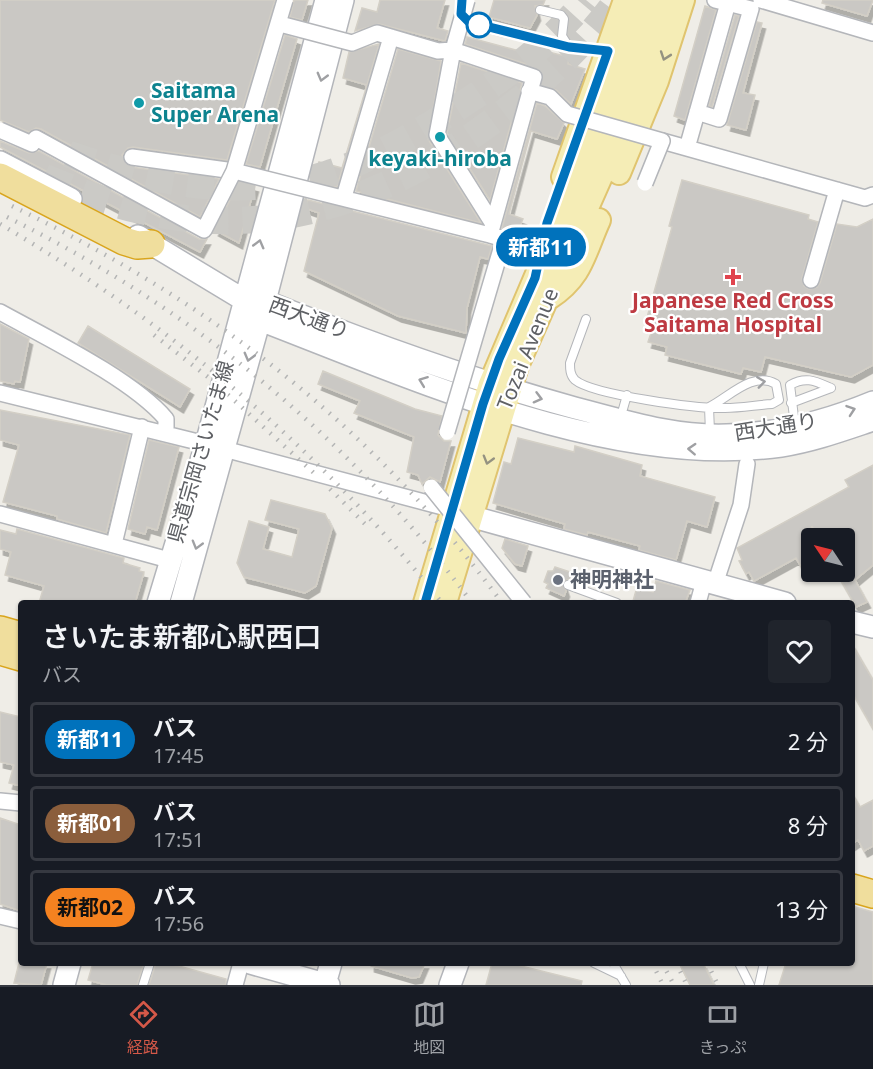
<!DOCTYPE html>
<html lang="ja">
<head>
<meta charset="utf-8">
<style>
  :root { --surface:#171b24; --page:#20242c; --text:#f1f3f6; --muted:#9ea1a6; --line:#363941; --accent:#d45848 }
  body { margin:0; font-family:"Noto Sans","Noto Sans JP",sans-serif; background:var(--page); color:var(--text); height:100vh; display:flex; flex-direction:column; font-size:22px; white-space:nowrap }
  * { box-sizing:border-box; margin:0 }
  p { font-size:20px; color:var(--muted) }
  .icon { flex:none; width:33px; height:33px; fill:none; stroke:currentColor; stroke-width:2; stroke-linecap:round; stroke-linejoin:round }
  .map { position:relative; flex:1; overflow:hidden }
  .panel { position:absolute; left:18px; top:600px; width:837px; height:366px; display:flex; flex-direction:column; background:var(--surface); border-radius:6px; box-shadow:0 2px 4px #0004 }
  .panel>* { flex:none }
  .badge { padding:0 12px; border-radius:20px; font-size:21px; line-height:39px }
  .needle { width:39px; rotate:305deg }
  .tools { position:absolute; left:801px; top:528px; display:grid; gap:12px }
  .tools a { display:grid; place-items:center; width:54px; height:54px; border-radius:6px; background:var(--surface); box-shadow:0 2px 4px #0004; font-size:30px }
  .map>.badge { position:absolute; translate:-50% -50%; box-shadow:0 0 0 3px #fff }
  .round { display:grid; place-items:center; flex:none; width:63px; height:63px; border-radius:6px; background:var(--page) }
  .head { display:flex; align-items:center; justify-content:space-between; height:102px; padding:0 24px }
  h1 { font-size:28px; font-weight:600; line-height:45px }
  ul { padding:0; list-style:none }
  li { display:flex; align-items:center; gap:18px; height:75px; margin:0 12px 9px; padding:0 12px; border:3px solid var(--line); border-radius:6px }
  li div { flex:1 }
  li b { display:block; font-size:22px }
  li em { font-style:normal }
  li .badge { min-width:66px; font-weight:700; text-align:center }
  .tabs { display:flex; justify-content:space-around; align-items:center; height:84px; border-top:2px solid var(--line); background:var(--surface); font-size:16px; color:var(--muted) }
  .tabs a { display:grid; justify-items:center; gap:3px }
  .tabs .on { color:var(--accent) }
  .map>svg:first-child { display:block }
</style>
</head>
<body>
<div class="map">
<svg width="873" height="985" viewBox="0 0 873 985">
  <defs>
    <filter id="shadow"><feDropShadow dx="3.5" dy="6" stdDeviation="0" flood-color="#0004"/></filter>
  </defs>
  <rect width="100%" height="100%" fill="#efede7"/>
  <path fill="#cac8c4" stroke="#d3cfc6" stroke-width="1.5" filter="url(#shadow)" d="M0 0H275L227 160 133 147 128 148 122 155 123 161 131 167 219 179 200 217 41 129 36 128 29 132 0 120Z
    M294 0H308L302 20 290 17Z
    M380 0H445L437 28 448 31 445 41 379 24 355 31 362 8 377 12Z
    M494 0H545L543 5 535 6 537 15 530 28 489 17Z
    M823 0H873L867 16 822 3Z
    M705 6 716 10 685 120 674 116Z
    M735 15 739 16 712 107 709 106Z
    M757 22 762 23 743 93 755 95 746 130 727 125Z
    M285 35 297 39 260 167 246 164Z
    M467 37 523 52 524 46 569 57 568 64 585 69 571 104 556 90 542 85 543 74 538 68 465 44Z
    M379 44 337 187 314 181 319 162 342 168 367 85 343 78 349 52Z
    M398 49 441 61 428 139 481 223 356 191Z
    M461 63 522 83 490 200 447 133Z
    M537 103 545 106 564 123 557 139 531 131 509 214 523 219 513 241 511 233 502 228Z
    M0 141 29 153 39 151 199 239H207L200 252 0 147Z
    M682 180 809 215 808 219 818 222 802 278 804 286 809 289 817 287 820 283 837 224 857 227 873 219V365L851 377 765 357 761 372 743 368 741 374 665 355 667 347 648 342 654 324 646 321 672 227 669 226Z
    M239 182 255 186 239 243 215 230Z
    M308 200 492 246 488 259 480 257 467 308 466 333 398 316 304 271 319 213 305 208Z
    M0 324 29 339 20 382 15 381 14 384 0 381Z
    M88 326 190 389 180 407 78 343Z
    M323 371 415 409 442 416 438 435 444 441H451L440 482 430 477 422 484 418 475 407 472 414 437 354 413 360 401 318 384Z
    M0 410 130 435 106 533 57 519V516L3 502 19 445 0 440Z
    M518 438 574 452 575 446 642 465 640 476 715 497 707 527 687 521 676 560 639 550 640 546 588 532 587 535 564 529 565 524 493 503 504 462 511 464Z
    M149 440 179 447 157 530 147 527 145 534 128 529Z
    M873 465V565L855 580 867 602 856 607 836 572H844V538H818L812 526V565L803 570 796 558 754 581 749 572 746 574 739 561 742 560 737 548 849 487 845 480Z
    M271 500 325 514 332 528 316 586 305 593 244 577 237 563 249 521 269 527 263 549 292 557 299 529 265 520Z
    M17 529 124 558 123 563 140 568 139 571 144 572 135 603H39L44 586 5 575 11 552 0 549V530L16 534Z
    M505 539 528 546 522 566 515 564 502 548Z
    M555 567 573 573 570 579 563 582 566 591 564 596 546 588 548 584 544 582 548 571H553Z
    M656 581 690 590 685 603 633 601 637 587 653 592Z
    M852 644 873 680V729L852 692Z
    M0 712 21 717V786L9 783 14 765 0 762Z
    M852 793 860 807 873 800V846L864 851 858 840 852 844Z
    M0 818 21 825V911L0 904Z
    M852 906 873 912V985H779L786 963H852Z
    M19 963H47L41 985 14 983Z
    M93 963H144L137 985H107L88 980Z
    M156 963 179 966 226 979V985H149Z
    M371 963H425L419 977 412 978 371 966Z
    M492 963H509L582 981 581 985H486Z
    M679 963H703L714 985H690Z"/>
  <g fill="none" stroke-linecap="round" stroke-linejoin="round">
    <path stroke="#cbcac6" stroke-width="27" stroke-dasharray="27 14" stroke-linecap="butt" d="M68 154C150 182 242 201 327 174 374 159 416 134 457 108 504 78 551 43 586 0
      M44 177C75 190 105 202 138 210 270 242 388 199 494 120 539 86 584 46 617 0"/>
    <defs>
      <path id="lane" d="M540 10 561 15 564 19 562 36 569 47
        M462 16C476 33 578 46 603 51
        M586 319 570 363C570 369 570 375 575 380 593 395 699 409 725 408 741 408 756 405 772 404L779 400 776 384C753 370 728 398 709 407
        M791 403 831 388
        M709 407 710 432
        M623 409 627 395
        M795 425 790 385C806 376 815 381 831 388
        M568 585 617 603
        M594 963 621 976
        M613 963 626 985
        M739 963 750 985
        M143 985 150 963
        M759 985 764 963"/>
      <path id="street" d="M761 0 873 33
        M697 112 719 119 751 9 715 0
        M662 141 687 148 728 3
        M687 148 865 198 873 195
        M132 157 234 171
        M811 280 837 190
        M0 312C47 338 132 379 166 419V433
        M0 393 206 444
        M224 449 454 510
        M0 514 169 560
        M114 544 142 427
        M718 575 741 505 747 464
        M698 603 704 581
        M0 801 21 803
        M0 916 21 921
        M235 985 241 963"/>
      <path id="secondary" d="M0 162 71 199
        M138 236 244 300 260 320C414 379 614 470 781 446 813 441 843 430 873 420
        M244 300 265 301C366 342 470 379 575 408 625 421 675 437 727 435 777 434 827 421 873 402
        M473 517 785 603
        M158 603 206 444 326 0
        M181 603 265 301 343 0
        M852 622 873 627
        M250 963 329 985
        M325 984 331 963
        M64 985 70 963
        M450 985 458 963"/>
      <path id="primary" d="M619 173 657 81 683 0
        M563 177 625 0
        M549 298C582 277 584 253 599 220
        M425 603 490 384 586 159 626 57 644 0
        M445 603 517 366 606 165 663 0"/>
      <path id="highway" d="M0 177 124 241 137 245 151 244
        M0 630 21 636
        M0 651 21 657
        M852 888 873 894"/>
    </defs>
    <use href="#lane" stroke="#b4b6ba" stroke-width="10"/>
    <use href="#street" stroke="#b4b6ba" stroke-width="18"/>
    <use href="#secondary" stroke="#b3b5ba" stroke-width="24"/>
    <use href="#primary" stroke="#e0c46f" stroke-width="26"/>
    <use href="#highway" stroke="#d9a51d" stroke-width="30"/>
    <use href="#lane" stroke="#fff" stroke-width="8"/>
    <use href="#street" stroke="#fff" stroke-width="15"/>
    <use href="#secondary" stroke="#fff" stroke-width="21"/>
    <use href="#primary" stroke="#f5edb6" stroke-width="22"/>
    <use href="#highway" stroke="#f0de9d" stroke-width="27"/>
    <path stroke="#b4b5b5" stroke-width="4.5" stroke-dasharray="1.5 8" stroke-linecap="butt" d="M12 206C210 302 371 424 502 603
      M7 217C191 308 350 437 472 603
      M0 224C171 325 319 447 442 603
      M154 335 213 381 315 474
      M330 489 366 525
      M652 963 663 985
      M662 963 674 985
      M676 963 687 985
      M707 963 718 985"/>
    <defs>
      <path id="street-bridge" d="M285 0 234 171 490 235
        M280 24 352 43 377 33 438 51 453 50 437 135 493 224
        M529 91 550 97 567 114 662 141 645 183
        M0 130 32 144 36 138 204 230 234 171
        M344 197 391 37
        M447 432 504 239 490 235 534 77 453 50 467 0
        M431 487 524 603"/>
    </defs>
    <use href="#street-bridge" stroke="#b4b6ba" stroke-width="18" stroke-linecap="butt"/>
    <use href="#street-bridge" stroke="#fff" stroke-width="15"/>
  </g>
  <defs><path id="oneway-chevron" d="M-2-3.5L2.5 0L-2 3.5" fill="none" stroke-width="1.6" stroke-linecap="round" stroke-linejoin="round" transform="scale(1.5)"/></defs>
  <g stroke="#949281">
    <use href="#oneway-chevron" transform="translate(665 56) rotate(109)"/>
    <use href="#oneway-chevron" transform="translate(488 460) rotate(106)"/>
  </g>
  <g stroke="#9fa0a3">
    <use href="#oneway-chevron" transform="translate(322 77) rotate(105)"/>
    <use href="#oneway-chevron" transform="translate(259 244) rotate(-75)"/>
    <use href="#oneway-chevron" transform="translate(249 357) rotate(105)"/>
    <use href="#oneway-chevron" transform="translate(423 381) rotate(-159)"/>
    <use href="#oneway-chevron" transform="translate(761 382) rotate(-8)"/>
    <use href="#oneway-chevron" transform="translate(538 398) rotate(15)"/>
    <use href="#oneway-chevron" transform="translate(851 410) rotate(-19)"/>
    <use href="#oneway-chevron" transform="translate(692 449) rotate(-177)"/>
    <use href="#oneway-chevron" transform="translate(197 545) rotate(106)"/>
  </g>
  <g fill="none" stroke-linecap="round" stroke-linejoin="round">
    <defs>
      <path id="line" d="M425 603 483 404 499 359 535 278 547 223 608 51 569 47 469 22 461 14 462 0"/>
    </defs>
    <use href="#line" stroke="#fff" stroke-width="14"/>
    <use href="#line" stroke="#0072bc" stroke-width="9"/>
  </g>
  <circle fill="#fff" stroke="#0072bc" stroke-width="3" cx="479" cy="25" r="12"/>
  <g fill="#0f9aa8" stroke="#fff" stroke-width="2">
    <circle cx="139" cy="103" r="6"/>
    <circle cx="440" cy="137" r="6"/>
  </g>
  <path fill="#e0444e" stroke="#fff" stroke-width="2" d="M730 268h6v6h6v6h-6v6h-6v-6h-6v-6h6z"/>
  <circle fill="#6b7280" stroke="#fff" stroke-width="2" cx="558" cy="580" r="6"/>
  <g text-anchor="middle" stroke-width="4.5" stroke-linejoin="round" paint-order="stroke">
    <g font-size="21" font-weight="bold" fill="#0d838f" stroke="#fff" text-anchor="start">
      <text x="151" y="98">Saitama<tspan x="151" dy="24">Super Arena</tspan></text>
      <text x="440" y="166" text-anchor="middle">keyaki-hiroba</text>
    </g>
    <g font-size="21" font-weight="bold" fill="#be3a42" stroke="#fff">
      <text x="733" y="308">Japanese Red Cross<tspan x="733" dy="24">Saitama Hospital</tspan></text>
    </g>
    <g font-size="21" fill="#5f6165" stroke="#fff">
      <text transform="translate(309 318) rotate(20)" y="7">西大通り</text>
      <text transform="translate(528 349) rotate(-68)" y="7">Tozai Avenue</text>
      <text transform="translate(776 427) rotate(-9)" y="7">西大通り</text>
      <text transform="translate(201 452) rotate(-74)" y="7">県道宗岡さいたま線</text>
    </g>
    <g font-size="21" font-weight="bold" fill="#5b616d" stroke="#fff" text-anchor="start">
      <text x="570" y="587">神明神社</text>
    </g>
  </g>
</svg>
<div class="tools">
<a><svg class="needle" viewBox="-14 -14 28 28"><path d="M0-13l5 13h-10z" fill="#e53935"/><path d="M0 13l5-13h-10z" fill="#9ea1a6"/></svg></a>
</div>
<b class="badge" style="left:541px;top:247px;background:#0072bc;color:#fff">新都11</b>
<section class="panel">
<div class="head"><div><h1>さいたま新都心駅西口</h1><p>バス</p></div><a class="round"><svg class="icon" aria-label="heart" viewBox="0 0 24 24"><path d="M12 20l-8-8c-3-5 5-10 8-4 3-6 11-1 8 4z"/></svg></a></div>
<ul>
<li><span class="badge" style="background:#0072bc;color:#fff">新都11</span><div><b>バス</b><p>17:45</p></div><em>2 分</em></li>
<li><span class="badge" style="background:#8b5e3c;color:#fff">新都01</span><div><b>バス</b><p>17:51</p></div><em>8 分</em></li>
<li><span class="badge" style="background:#f58220;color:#111">新都02</span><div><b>バス</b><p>17:56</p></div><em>13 分</em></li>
</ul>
</section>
</div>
<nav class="tabs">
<a class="on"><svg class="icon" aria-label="directions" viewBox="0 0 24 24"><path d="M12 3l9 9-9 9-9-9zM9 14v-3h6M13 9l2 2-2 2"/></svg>経路</a>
<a><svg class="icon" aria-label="map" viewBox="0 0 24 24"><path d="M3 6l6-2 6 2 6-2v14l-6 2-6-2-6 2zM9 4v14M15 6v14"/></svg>地図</a>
<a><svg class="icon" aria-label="tickets" viewBox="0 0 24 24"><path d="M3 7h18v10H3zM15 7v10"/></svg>きっぷ</a>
</nav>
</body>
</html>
